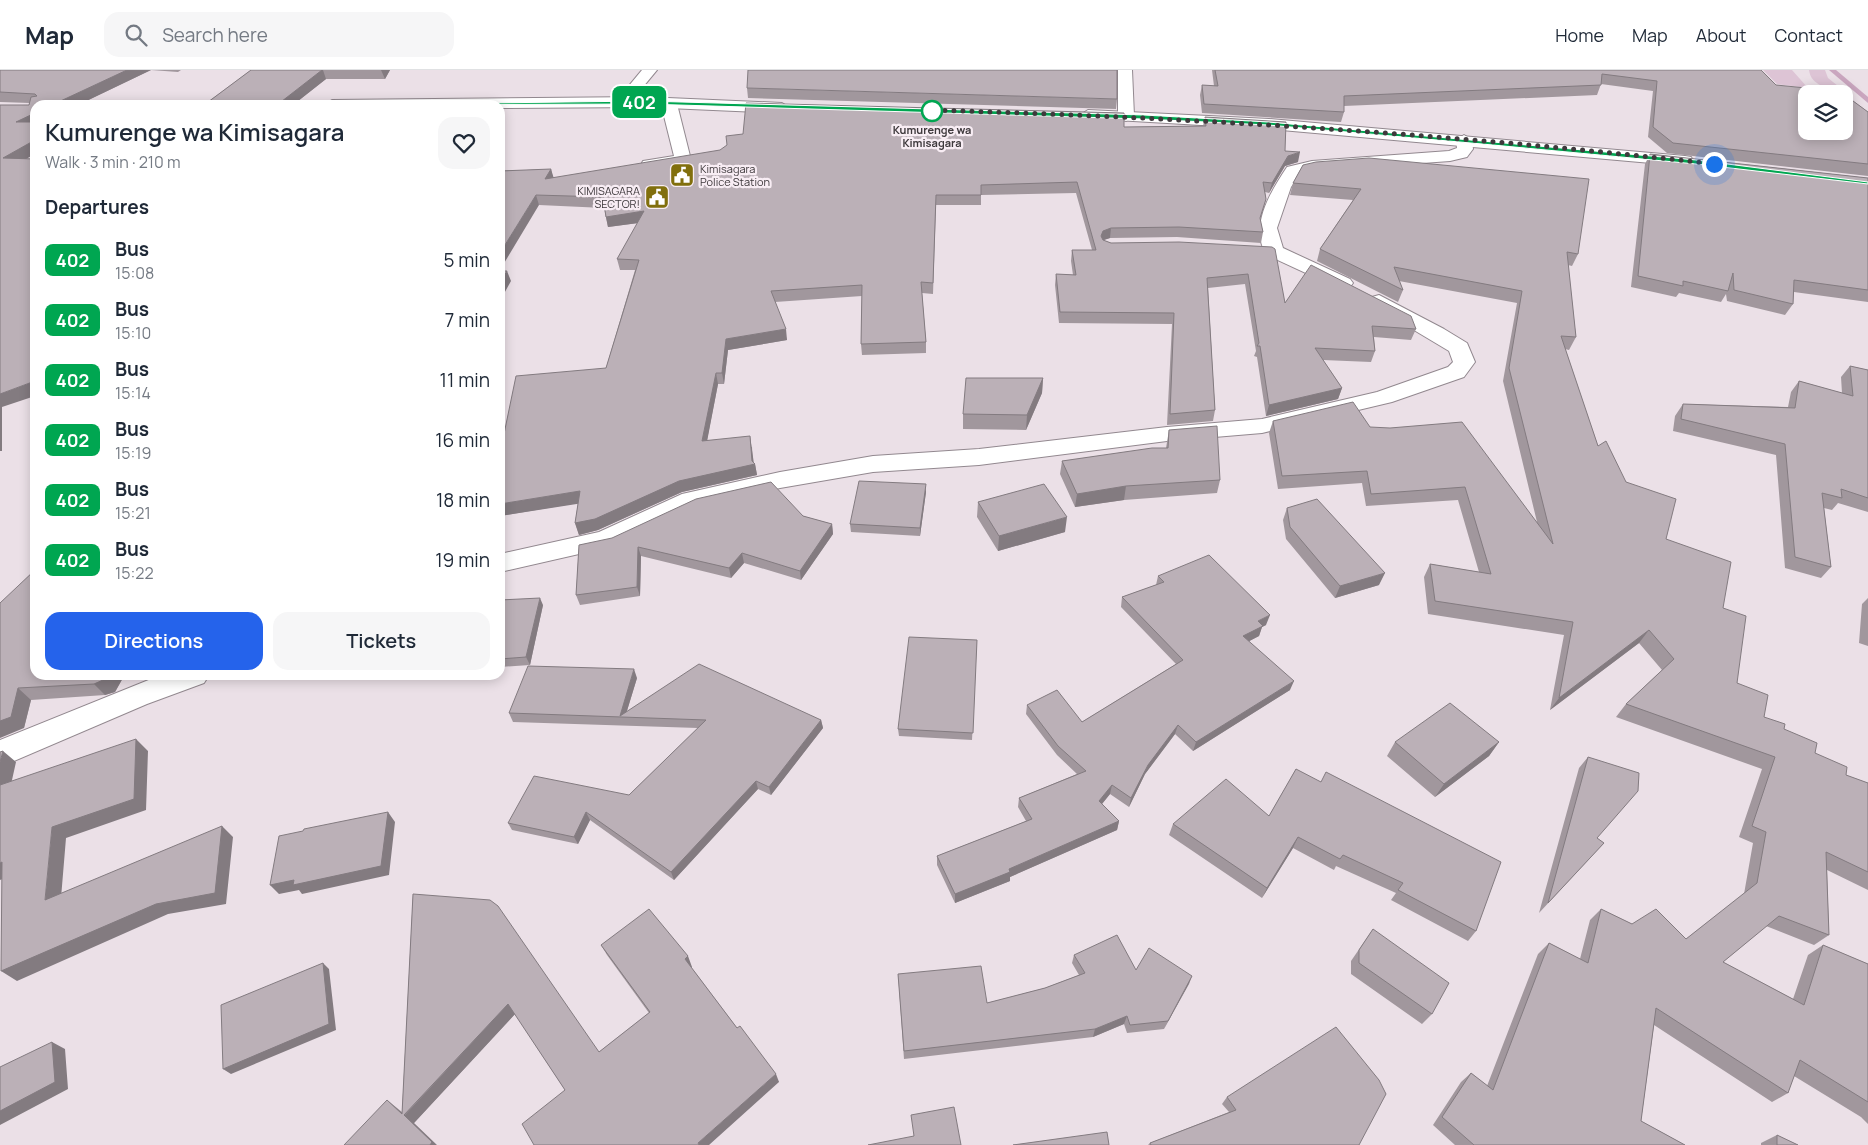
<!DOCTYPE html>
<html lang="en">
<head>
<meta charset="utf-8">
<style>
  :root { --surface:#fff; --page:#f6f6f7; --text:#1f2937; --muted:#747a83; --line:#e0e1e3; --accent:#2563eb }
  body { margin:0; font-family:Manrope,sans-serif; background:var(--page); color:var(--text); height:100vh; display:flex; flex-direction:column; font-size:19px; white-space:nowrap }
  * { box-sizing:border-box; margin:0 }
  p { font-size:16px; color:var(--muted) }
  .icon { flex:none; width:28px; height:28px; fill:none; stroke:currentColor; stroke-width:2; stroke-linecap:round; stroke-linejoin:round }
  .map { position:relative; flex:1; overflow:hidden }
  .drawer { position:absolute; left:30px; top:30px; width:475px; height:580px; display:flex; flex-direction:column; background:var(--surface); border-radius:15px; box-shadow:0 2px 12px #0003 }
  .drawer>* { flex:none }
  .badge { padding:0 10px; border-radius:8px; font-size:18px; line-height:32px }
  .fabs { position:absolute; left:1798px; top:15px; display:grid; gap:10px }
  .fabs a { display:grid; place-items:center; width:55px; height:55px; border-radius:10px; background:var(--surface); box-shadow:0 2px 12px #0003; font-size:25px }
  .you { position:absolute; width:25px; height:25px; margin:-12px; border:4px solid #fff; border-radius:50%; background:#1a73e8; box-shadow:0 0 0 8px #1a73e833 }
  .map>.badge { position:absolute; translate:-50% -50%; box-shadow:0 0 0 2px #fff }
  h2 { padding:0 15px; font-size:19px; line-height:45px }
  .round { display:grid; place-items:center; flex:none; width:52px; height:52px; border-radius:15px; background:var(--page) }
  .overview { display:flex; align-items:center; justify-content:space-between; height:85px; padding:0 15px }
  h1 { font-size:24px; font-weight:600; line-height:38px }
  .button { display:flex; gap:10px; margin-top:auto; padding:10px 15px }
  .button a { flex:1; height:58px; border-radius:15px; background:var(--accent); color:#fff; font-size:20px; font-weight:600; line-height:58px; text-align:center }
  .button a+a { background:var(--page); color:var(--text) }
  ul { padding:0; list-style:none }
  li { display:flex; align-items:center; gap:15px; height:60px; padding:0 15px }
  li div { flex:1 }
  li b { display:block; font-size:19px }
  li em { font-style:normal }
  li .badge { min-width:55px; font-weight:700; text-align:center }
  header { display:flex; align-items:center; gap:30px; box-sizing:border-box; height:70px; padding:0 25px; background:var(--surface); border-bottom:1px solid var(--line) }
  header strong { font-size:24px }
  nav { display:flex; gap:28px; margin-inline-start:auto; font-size:18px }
  .search { width:350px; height:45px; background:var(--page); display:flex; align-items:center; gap:12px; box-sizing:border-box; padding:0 18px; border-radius:15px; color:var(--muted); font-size:19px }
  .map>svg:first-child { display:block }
</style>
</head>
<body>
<header>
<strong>Map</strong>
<div class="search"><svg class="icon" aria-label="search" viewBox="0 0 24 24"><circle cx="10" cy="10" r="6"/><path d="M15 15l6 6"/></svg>Search here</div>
<nav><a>Home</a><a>Map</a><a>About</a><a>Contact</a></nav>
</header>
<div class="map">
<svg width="1868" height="1075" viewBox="0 0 1868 1075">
  <rect width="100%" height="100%" fill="#ebe0e7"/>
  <path fill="#ddc4d5" d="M1763 0H1792L1808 18 1777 14Z
    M1809 0H1825L1828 8 1843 20C1829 19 1811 16 1809 0Z"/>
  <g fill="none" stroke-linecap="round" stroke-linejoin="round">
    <path fill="#caa6bf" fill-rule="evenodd" d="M1829 0H1836L1868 27V33Z"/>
    <defs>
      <path id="minor" d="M642 0H657L628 35H618L615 32 618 29Z
        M1118 0H1132L1134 46 1126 51 1118 46Z
        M669 29 677 34 691 90 689 94C676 97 656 102 643 99L641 95 643 91 674 86 661 34Z
        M1464 65 1472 70 1473 79 1467 87 1450 91 1313 101 1299 105 1291 117 1277 158 1283 178 1350 209 1353 213 1350 217H1336L1267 185C1248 158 1271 121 1287 97L1312 91 1449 81 1457 78 1456 70Z
        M1379 225 1444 259 1467 273 1475 292 1464 307 1392 332 1262 363 1167 371 979 395 873 402 780 418 698 437 614 476 500 502V484L599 462 682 424 780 402 873 386 979 379 1167 357 1262 349 1377 322 1448 297 1453 292 1449 281 1372 235 1369 231 1372 227Z
        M161 605H209L204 613 147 634 0 697V670Z"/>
      <path id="major" d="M645 27 782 33 790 38 782 43 645 37 500 38V35H324L332 30Z
        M1088 40 1269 49 1685 86 1691 87 1693 91 1691 95 1685 96 1269 59 1082 48 1080 45Z"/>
    </defs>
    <use href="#minor" stroke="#92888f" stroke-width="2"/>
    <use href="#major" stroke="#92888f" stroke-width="2"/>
    <use href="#minor" fill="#fff" fill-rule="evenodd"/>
    <use href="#major" fill="#fff" fill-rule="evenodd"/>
  </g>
  <path fill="#a1979d" d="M0 0H181L178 2 151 0 78 35H35L26 89 2 337V381H0V35H29L30 33 0 32Z
    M251 0H390L385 9H326L293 35H204Z
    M1212 0H1761L1776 15 1849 28 1868 42V106L1667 83 1648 67 1653 21 1601 14 1597 25 1344 36V42L1341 52 1202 43 1200 25 1202 15 1214 16Z
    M747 18 1117 29 1116 39 748 28Z
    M1205 47 1285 81 1298 92 1285 96 1269 123 1265 122 1266 129 1260 149 1263 162 1261 173 1177 167 1110 168 1103 170 1111 173 1272 177 1285 233 1416 259 1411 270 1374 267 1375 281 1371 292 1323 290 1342 318 1338 329 1266 346 1257 287 1254 286 1256 281 1245 214 1208 218 1215 340 1213 351 1167 355 1172 254 1059 253 1055 215 1056 204 1073 205 1071 191 1072 180H1092L1076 123 981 125V135H936L933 224 922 223 926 272V283L862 285 861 274 862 226 775 232 787 270 728 280 724 314H718L707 370 752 377 753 392 755 394 757 405 682 422 598 460 579 465 575 453 578 433 500 446V367L606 298 635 200H620L617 189 638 153 608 157 604 138 539 135 500 101 551 99 553 108 1124 57 1203 56Z
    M1650 84 1868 108V232L1794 222 1793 234 1785 245 1727 231 1726 224 1721 232 1679 223 1676 227 1631 217 1645 94Z
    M1303 95 1578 184 1572 196 1568 195 1576 267 1569 280 1565 279 1598 376 1626 412 1666 469 1723 538 1737 613 1764 647 1784 659 1815 683 1846 705 1868 713V820L1827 800 1829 865 1814 875 1766 856 1723 892 1793 929 1808 885 1823 875 1868 894V1054L1861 1047 1794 1006 1788 1023 1772 1032 1654 955 1641 1051 1685 1075H1455L1433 1055 1461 1012 1471 1003 1487 1016 1538 884 1549 873 1580 889 1590 850 1601 839 1632 854 1686 869 1744 824 1753 773 1739 767 1762 699 1616 647 1626 634 1662 600 1639 573 1550 640 1564 565 1428 544 1424 507 1430 494 1479 502 1458 430 1366 436 1362 413 1278 419 1269 363 1273 351 1370 357 1537 452 1503 311 1517 233 1399 211 1403 220 1398 232 1317 191 1320 179 1353 130 1290 125 1293 113Z
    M1850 296 1868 300V442L1838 433 1832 440 1824 438 1831 497 1821 508 1785 498 1776 385 1673 361 1675 346 1683 334 1788 337 1791 322 1799 311 1842 323 1841 307Z
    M1043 308 1042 323 1026 360 963 359V344Z
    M1169 360 1220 410 1217 423 1124 430 1075 437 1060 404 1062 391 1166 378Z
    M926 422 920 466 851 462 850 454Z
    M978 432 1065 462 998 481 977 447Z
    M1287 438 1379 515 1335 528 1286 469 1283 450Z
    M803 446 832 454 833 464 801 510 744 493 731 508 641 486 640 526 580 535 576 525 579 475Z
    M1158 506 1266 555 1262 557 1259 566 1249 571 1290 620 1193 681 1175 664 1145 704 1129 737 1110 724 1102 734 1119 751 1117 760 1010 807V811L955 833 937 795V786L1026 751 1018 737 1019 728 1077 704 1057 685 1026 644 1027 635 1082 652 1176 594 1121 537 1122 527 1156 515Z
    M1868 528V576L1859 573 1862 534Z
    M500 530 543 535 530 595 500 597Z
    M0 533 35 605H131L124 606 115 622 105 625 31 630 24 658Z
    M977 570 972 670 899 666 898 659Z
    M637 608 627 641 821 650 823 658 771 725 758 719 674 810 590 750 578 774 512 760 508 753 629 725 698 658 513 652 509 643Z
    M1395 672H1499L1489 686 1435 727 1387 686Z
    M1588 687 1597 768 1604 773 1539 843 1579 698Z
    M1296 699 1476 861 1468 871 1391 830 1396 823 1336 796 1334 800 1293 778 1262 828 1169 765 1173 754 1269 746Z
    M413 824 599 982 649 943 607 885 601 875 692 897H691L737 958 779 1012 565 1020 515 944 414 1053 387 1030 402 1042Z
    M1373 859 1432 944 1422 954 1351 904V891Z
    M1074 885 1136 900 1192 906 1164 959 1127 963 1124 954 1093 967 904 989 898 904 987 933 1045 918 1079 905 1072 893Z
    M1227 1027 1359 1075H1148L1150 1073 1229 1042 1222 1034Z
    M1777 1065 1798 1075H1761V1073Z"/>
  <path fill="#837b80" d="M127 0H151L78 35H52Z
    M322 0H323L326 9 293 35H277Z
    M381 0H390L385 9Z
    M35 43V56L16 52Z
    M35 70V84L10 98 3 88Z
    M1300 82 1298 92 1285 96 1269 123 1272 113 1288 86Z
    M551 99 554 109H545Z
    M536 125 539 135 500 200V183Z
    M644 141 646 152 608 157 606 147Z
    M1111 158 1110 168 1101 171V166L1103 161Z
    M507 201 511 211 500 231V213Z
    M786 259 787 270 728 280 724 314 722 303 726 269Z
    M716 303 718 314 705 382 702 371Z
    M1043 308 1042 323 1026 360 1027 345Z
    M35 311V326L2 337V381H0V324Z
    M1342 318 1338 329 1266 346 1269 335Z
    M750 366 754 394H755L757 405 682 422 598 460 579 465 575 453Z
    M926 414V422L920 466V458Z
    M1126 416 1124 430 1075 437 1077 424Z
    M580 421 583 433 500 446V434Z
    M1067 447 1065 462 998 481 999 466Z
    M832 454 833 464 801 510 800 501Z
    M638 477 641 486 640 526 637 517Z
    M742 483 744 493 731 508 729 498Z
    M1385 503 1379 515 1335 528 1340 516Z
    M540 528 543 535 530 595 526 587Z
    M1270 545 1266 555 1262 557 1259 566 1240 576 1243 566 1258 551Z
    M1649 560 1639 573 1550 640 1559 628Z
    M634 599 637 608 625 647 620 646Z
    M106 605 124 606 115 622 105 625 94 614Z
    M1294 611 1290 620 1193 681 1196 672Z
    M18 618 31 630 24 658 0 668V651Z
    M821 650 823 658 771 725 769 717Z
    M1178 655 1175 664 1145 704 1129 737 1131 728 1148 695Z
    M136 669 148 681 146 740 66 768 60 840 45 830 52 757Z
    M1499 672 1489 686 1435 727 1444 714Z
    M3 681 16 692 8 728 0 721V692Z
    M756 711 758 719 674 810 671 802Z
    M1112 715 1110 724 1097 740 1099 731Z
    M388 742 395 752 389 805 302 824 299 820 279 824 270 815Z
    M586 742 590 750 578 774 574 767Z
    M1119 751 1117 760 1010 807V811L955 833V824L1009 799Z
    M222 756 233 767 226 834 168 844 17 911 1 901Z
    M1298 767 1293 778 1262 828 1267 818Z
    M2 792 17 803 0 810V793Z
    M688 886 692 897 689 899 685 889Z
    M323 893 329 899 336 960 231 1004 223 999Z
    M1192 906 1189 914 1164 959 1168 951Z
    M508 934 516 943 414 1053 437 1075H430L387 1030 405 1045Z
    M1127 946 1124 954 1093 967 1095 959Z
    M52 972 65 979 68 1019 0 1055V1041Z
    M776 1004 779 1012 709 1075H699L698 1073Z"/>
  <path fill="#bbb0b7" stroke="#837b80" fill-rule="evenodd" d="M0 0H127L52 35H35V43L16 52H35V70L3 88 35 89V311L0 324V35H29L31 27 37 26 35 24 0 22Z
    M251 0H322L277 35H204Z
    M748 0H1117V29L747 18Z
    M1215 0H1761L1776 15 1846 22 1849 28 1868 42V94L1673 73 1653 57 1657 11 1602 4 1601 15 1344 26V42L1204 34 1202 15 1218 16ZM1806 24H1844V61H1806Z
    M746 33 1124 43V57L1206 56 1205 47 1286 52 1285 81 1300 82 1288 86 1272 113 1263 112 1266 129 1260 148 1263 162 1179 157 1111 158 1103 161 1101 166 1103 170 1111 173 1179 172 1272 177 1275 179 1285 233 1311 195 1411 246 1416 259 1372 256 1375 281 1315 278 1342 318 1269 335 1260 276H1257L1259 273 1248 204 1207 208 1215 340 1170 344 1174 243 1060 242 1056 204 1076 205 1072 180H1096L1077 112 981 115V125H936L933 213 921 212 926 272 861 274 862 215 771 221 786 259 726 269 722 303H716L702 371 750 366 752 391 755 394 679 411 595 449 575 453 580 421 500 434V367L504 364 516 306 606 298 639 190 617 189 644 141 606 147 603 127 536 125 500 183V101L551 99 545 109 720 80 727 75 726 66 743 64Z
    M1650 84 1868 108V220L1794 210 1793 234 1734 220 1733 203 1728 221 1683 211V216L1638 206Z
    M1369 88 1589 109 1578 184 1567 182 1576 267 1561 266 1598 376 1606 371 1626 412 1676 429 1666 469 1731 492 1723 538 1746 546 1737 613 1768 625 1764 647 1785 654 1784 659 1817 673 1815 683 1847 697 1846 705 1868 713V802L1826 782 1829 865 1779 846 1723 892 1804 935 1823 875 1868 894V1032L1800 990 1788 1023 1656 938 1641 1051 1685 1075H1474L1442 1047 1471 1003 1493 1020 1549 873 1588 893 1601 839 1632 854 1656 839 1686 869 1757 813 1766 762 1752 756 1775 687 1626 634 1674 589 1649 560 1559 628 1573 552 1435 531 1430 494 1491 504 1465 417 1371 424 1367 401 1282 406 1273 351 1353 332 1370 357 1390 358 1462 352 1553 474 1509 298 1522 221 1394 197 1403 220 1320 179 1361 119 1293 113 1303 95 1316 92Z
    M500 201H507L500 213Z
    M1850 296 1868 300V428L1841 419 1842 428 1822 423 1831 497 1795 487 1785 374 1681 349 1683 334 1795 338 1799 311 1853 326Z
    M966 308H1043L1027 345 963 344Z
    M1217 356 1220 410 1126 416 1077 424 1062 391 1152 378H1168L1169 360Z
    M859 411 926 414 920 458 850 454Z
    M771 412 803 446 832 454 800 501 742 483 729 498 638 477 637 517 576 525 579 475 612 468 696 429Z
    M1044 414 1067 447 999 466 978 432Z
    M1317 429 1385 503 1340 516 1290 457 1287 438Z
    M1209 485 1270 545 1258 551 1263 556 1243 566 1294 611 1196 672 1178 655 1148 695 1131 728 1112 715 1099 731 1119 751 1009 799 1010 802 955 824 937 786 1032 749 1019 728 1086 701 1058 676 1027 635 1057 620 1082 652 1183 590 1122 527 1164 512 1158 506Z
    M35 500V605H106L103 610 94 614 18 618 11 647 0 651V533Z
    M540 528 526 587 500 589V530Z
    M909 567 977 570 973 663 898 659Z
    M699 594 821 650 769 717 756 711 671 802 586 742 574 767 508 753 534 706 629 725 706 650 509 643 528 596 634 599 620 646Z
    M1450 633 1499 672 1444 714 1395 672Z
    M136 669 134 729 52 757 45 830 222 756 215 823 156 834 1 901 2 792 0 793V715Z
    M3 681 0 692V682Z
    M1588 687 1639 703 1638 721 1597 768 1604 773 1548 833Z
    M1296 699 1321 712 1326 702 1501 792 1476 861 1398 820 1403 813 1343 785 1340 789 1298 767 1267 818 1173 754 1226 709 1269 746Z
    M388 742 381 796 293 815 294 810 270 815 279 766 303 761 304 759Z
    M413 824 490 830 498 836 599 982 650 942 601 875 649 839 688 886 685 889 737 958 740 956 776 1004 698 1073 699 1075H534L522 1054 565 1020 508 934 404 1045 432 1072 430 1075H344L387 1030 402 1044Z
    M1373 859 1449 913 1432 944 1359 893V880Z
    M1117 865 1136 900 1149 878 1192 906 1168 951 1130 955 1127 946 1095 959 904 981 898 904 981 896 987 933 1045 918 1085 903 1074 885Z
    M323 893 329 954 223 999 221 935Z
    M1336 957 1379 1010 1386 1024 1359 1075H1151L1150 1073 1236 1040 1227 1027Z
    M52 972 55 1012 0 1041V997Z
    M954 1037 961 1075H868L914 1066 911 1045Z
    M1107 1062 1109 1075H1013Z
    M1777 1065 1798 1075H1777Z"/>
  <path fill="#00a651" stroke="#fff" d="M645 31 1144 45 1268 52 1696 90 1868 112V114L1696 94 1482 74 1268 55 1144 49 645 34 328 35Z"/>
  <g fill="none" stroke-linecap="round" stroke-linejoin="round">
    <path stroke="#3e393c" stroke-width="5" stroke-dasharray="0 9" d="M932 41 925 40C1189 47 1452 64 1714 94"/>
  </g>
  <defs>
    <symbol id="civic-square" viewBox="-11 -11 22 22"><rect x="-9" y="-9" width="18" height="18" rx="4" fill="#816f0d" stroke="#f8edf4"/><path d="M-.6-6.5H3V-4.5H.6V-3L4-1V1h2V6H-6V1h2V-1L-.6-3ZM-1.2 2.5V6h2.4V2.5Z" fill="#fff"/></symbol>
  </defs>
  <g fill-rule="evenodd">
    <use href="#civic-square" x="668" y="91" width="28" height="28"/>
    <use href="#civic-square" x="643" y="113" width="28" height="28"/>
  </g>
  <circle fill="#fff" stroke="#00a651" stroke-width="2.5" cx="932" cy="41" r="10"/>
  <g text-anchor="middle" stroke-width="4.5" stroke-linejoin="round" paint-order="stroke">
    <g font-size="11" font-weight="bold" fill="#3e393c" stroke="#f8edf4">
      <text x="932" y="64">Kumurenge wa<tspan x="932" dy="13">Kimisagara</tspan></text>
    </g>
    <g font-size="11" fill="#3e393c" stroke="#f8edf4" text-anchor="start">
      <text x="700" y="103">Kimisagara<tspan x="700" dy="13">Police Station</tspan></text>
      <text x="640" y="125" text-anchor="end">KIMISAGARA<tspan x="640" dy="13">SECTOR!</tspan></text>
    </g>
  </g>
</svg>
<div class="fabs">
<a><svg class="icon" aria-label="layers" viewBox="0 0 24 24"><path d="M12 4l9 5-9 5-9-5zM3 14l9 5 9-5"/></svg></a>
</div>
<div class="you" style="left:1714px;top:94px"></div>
<b class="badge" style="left:639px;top:32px;background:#00a651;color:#fff">402</b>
<section class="drawer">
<div class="overview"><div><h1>Kumurenge wa Kimisagara</h1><p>Walk · 3 min · 210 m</p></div><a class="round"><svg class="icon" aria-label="heart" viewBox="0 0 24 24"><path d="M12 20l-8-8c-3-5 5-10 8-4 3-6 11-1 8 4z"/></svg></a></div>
<h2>Departures</h2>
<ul>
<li><span class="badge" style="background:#00a651;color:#fff">402</span><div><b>Bus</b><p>15:08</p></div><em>5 min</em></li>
<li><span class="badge" style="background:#00a651;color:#fff">402</span><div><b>Bus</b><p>15:10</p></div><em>7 min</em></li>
<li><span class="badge" style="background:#00a651;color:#fff">402</span><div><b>Bus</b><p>15:14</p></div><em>11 min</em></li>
<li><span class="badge" style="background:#00a651;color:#fff">402</span><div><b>Bus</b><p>15:19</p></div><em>16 min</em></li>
<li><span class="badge" style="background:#00a651;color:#fff">402</span><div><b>Bus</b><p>15:21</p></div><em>18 min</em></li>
<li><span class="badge" style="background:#00a651;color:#fff">402</span><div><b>Bus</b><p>15:22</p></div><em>19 min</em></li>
</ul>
<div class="button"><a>Directions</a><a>Tickets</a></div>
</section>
</div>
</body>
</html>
